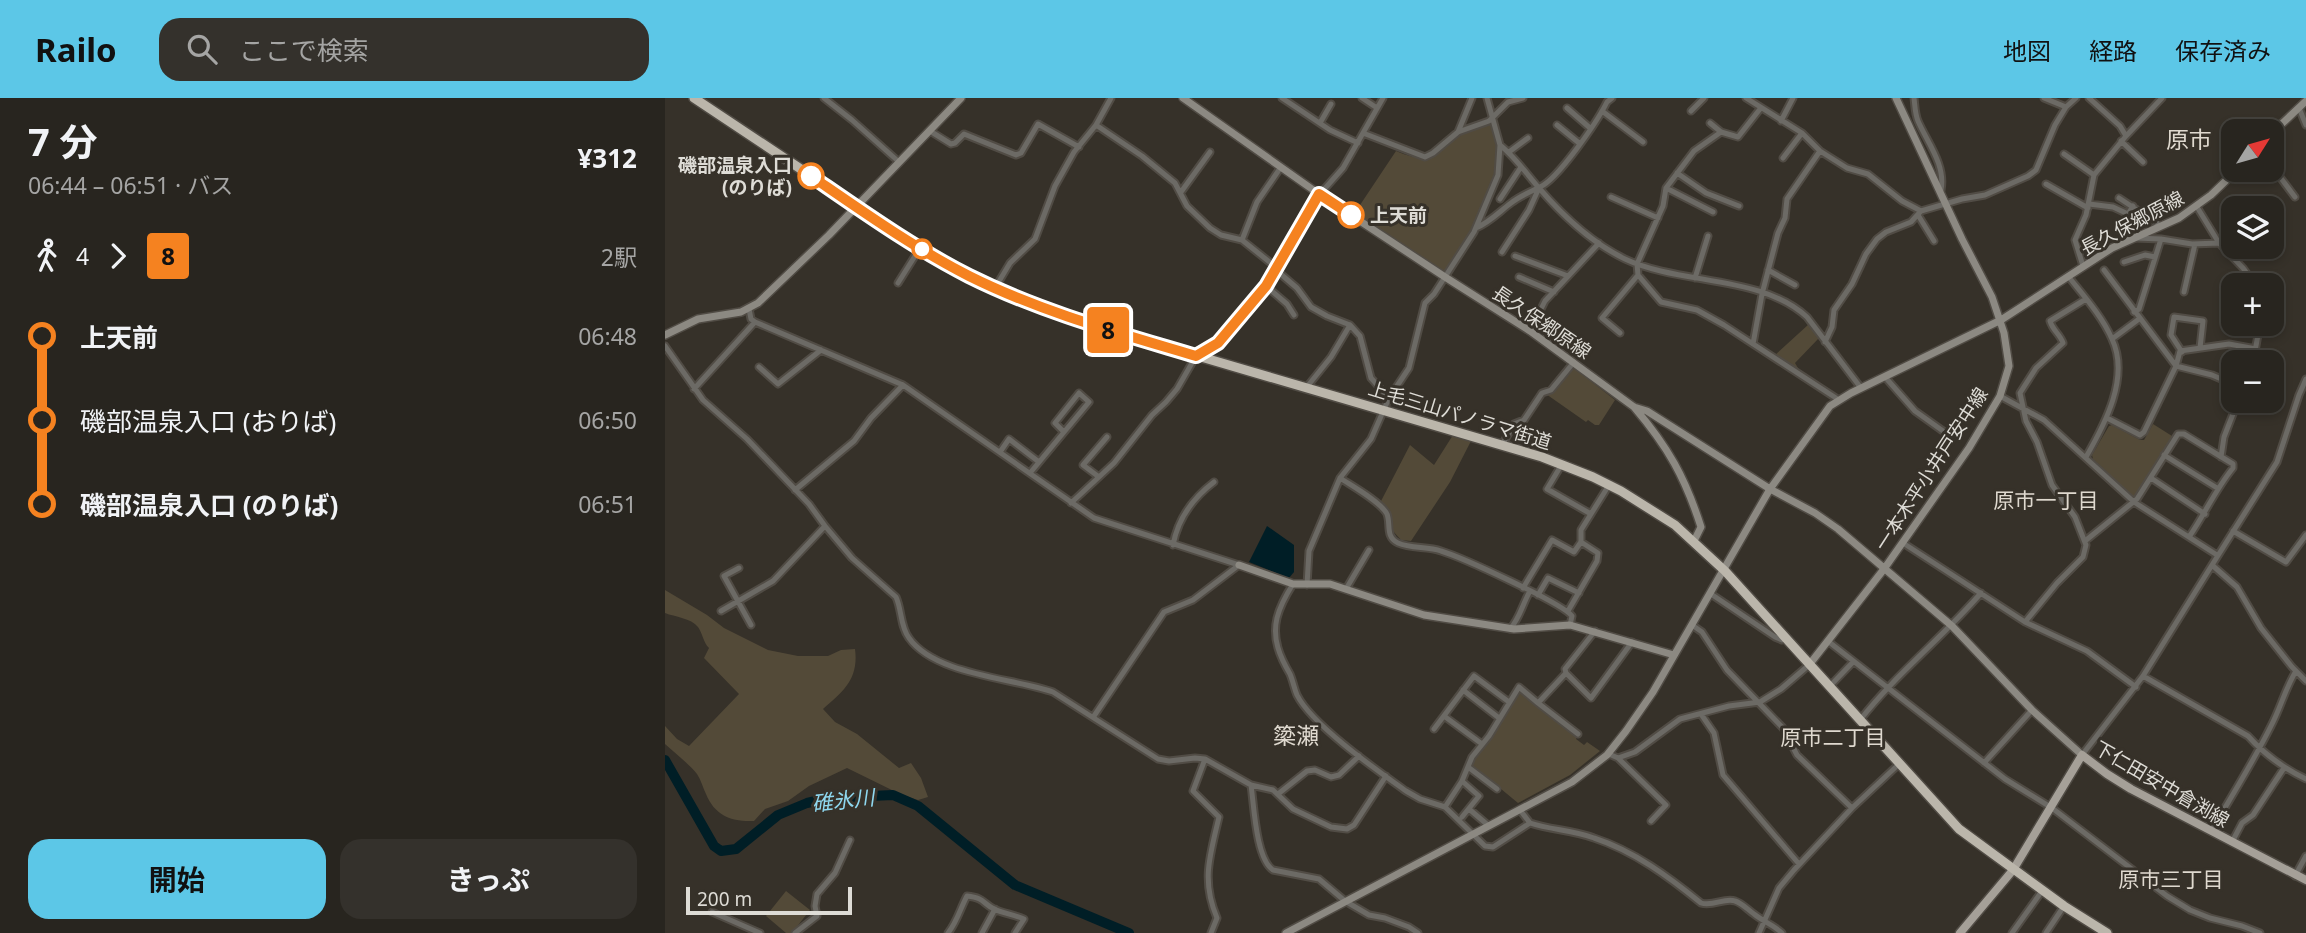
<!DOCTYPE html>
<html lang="ja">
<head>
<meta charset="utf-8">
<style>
  :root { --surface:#28251f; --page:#34312c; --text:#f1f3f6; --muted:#a5a5a4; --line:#44423d; --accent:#5cc7e7 }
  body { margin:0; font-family:"Noto Sans","Noto Sans JP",sans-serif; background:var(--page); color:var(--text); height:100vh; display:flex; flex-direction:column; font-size:26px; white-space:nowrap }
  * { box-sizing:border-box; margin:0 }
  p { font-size:23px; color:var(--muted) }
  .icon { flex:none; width:38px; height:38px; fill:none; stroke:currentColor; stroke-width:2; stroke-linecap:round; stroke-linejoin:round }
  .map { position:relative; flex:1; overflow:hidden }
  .sheet { display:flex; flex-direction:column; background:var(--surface); width:665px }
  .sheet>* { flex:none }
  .badge { padding:0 14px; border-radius:5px; font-size:24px; line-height:46px }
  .needle { width:46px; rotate:53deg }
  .buttons { position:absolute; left:1556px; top:21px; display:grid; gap:14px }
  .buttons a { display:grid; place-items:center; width:63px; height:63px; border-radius:14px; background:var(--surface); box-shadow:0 4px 10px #0003,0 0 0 2px var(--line); font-size:35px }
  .scale { position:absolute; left:21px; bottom:18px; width:166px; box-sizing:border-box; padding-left:7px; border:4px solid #dedcd6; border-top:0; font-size:19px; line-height:24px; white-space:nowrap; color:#dedcd6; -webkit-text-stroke:5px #363129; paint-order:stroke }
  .map>.badge { position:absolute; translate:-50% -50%; box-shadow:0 0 0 4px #fff }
  .legs { display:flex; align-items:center; gap:10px; height:77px; padding:0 28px; font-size:23px }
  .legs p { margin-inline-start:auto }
  .summary { display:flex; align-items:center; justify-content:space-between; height:119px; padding:0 28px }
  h1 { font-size:38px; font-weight:700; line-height:52px }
  .primary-button { display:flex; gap:14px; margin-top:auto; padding:14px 28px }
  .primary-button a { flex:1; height:80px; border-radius:21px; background:var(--accent); color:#111; font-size:28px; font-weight:700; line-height:80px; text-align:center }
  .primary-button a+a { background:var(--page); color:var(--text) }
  ul { padding:0 28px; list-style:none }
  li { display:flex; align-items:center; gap:24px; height:84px; font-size:26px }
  li i { display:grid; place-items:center; width:10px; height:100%; margin:0 9px; background:currentColor }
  li i::after { content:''; width:18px; height:18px; margin:-9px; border:5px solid; border-radius:50%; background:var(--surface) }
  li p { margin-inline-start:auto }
  li:first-child i { background:linear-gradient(#0000 50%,currentColor 0) }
  li:last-child i { background:linear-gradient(currentColor 50%,#0000 0) }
  header { display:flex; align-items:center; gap:42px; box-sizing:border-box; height:98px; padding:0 35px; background:var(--accent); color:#111 }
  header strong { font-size:33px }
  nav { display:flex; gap:38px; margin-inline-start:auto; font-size:24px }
  .search { width:490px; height:63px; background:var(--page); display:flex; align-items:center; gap:18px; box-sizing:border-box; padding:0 24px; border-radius:21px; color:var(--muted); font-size:26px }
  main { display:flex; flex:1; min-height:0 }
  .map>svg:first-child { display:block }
</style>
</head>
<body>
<header>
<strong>Railo</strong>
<div class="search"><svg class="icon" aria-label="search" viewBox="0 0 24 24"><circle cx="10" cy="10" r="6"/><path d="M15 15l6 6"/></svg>ここで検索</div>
<nav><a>地図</a><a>経路</a><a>保存済み</a></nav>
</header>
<main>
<section class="sheet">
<div class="summary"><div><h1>7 分</h1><p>06:44 – 06:51 · バス</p></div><b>¥312</b></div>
<div class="legs"><svg class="icon" aria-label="walk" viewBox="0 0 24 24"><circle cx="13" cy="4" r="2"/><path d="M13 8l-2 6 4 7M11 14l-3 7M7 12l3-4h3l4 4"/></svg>4<svg class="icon" aria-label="forward" viewBox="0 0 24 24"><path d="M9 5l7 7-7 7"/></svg><b class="badge" style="background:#f58220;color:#111">8</b><p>2駅</p></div>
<ul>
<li><i style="color:#f58220"></i><b>上天前</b><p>06:48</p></li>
<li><i style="color:#f58220"></i><span>磯部温泉入口 (おりば)</span><p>06:50</p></li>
<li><i style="color:#f58220"></i><b>磯部温泉入口 (のりば)</b><p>06:51</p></li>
</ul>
<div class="primary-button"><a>開始</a><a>きっぷ</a></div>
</section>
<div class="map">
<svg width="1641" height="835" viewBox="0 0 1641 835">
  <rect width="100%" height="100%" fill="#363129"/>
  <path fill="#534a38" d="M824 26 827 27 833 57 832 69 803 141 779 176 689 116 731 53C770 69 766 55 797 36 805 31 815 29 824 26Z
    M1144 226 1154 240 1130 265 1136 275 1109 258Z
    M908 269 950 302 934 327H930L923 322 921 324 881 296 889 294Z
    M1488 326 1507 338 1480 385 1470 398H1467L1428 361 1427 357 1444 328 1447 327 1475 342H1479Z
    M788 337 806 343 785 384 746 443 736 442 727 432 726 416 715 405 745 347 769 367Z
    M0 492 42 517 59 530 103 552 133 558H163L176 552 190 551C194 581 178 594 158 611L170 624 192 636 234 670 246 665 256 680 263 699 253 702 235 696 182 670 144 688 123 703 100 711 89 723C67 724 50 718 41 696 38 690 36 682 32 676 23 665 11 656 0 646V628L12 641 24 648 74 596 39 560 44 550C38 544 38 536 33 529 26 520 10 519 0 515Z
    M853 593 912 639 911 641 919 647 922 644 935 653 905 677 853 705 807 667 808 661Z
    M121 793 145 812 127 835H121L101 818Z"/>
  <path fill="#001e26" d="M602 428 629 447V474L624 480 584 464Z"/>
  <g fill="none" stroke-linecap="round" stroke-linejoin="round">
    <path stroke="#001e26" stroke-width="10" d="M0 662 49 748 56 753 71 751 113 717 142 705 164 700 228 697 253 708 350 787 464 835"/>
    <defs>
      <path id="street" d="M159 0 187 22 234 64
        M617 0 665 32 693 45
        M697 0 712 10
        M1081 0 1137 35 1155 53 1182 70 1203 76 1237 103 1256 113
        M1249 0C1250 8 1250 16 1253 23 1262 44 1281 67 1276 92
        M1379 0 1401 9
        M1424 0 1455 28 1461 38
        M902 10 925 30
        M1634 10 1641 27
        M937 13 978 44
        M1026 13 1039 0
        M1116 23 1128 0
        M655 25 666 6
        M1045 25 1056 34 1073 39 1095 11
        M431 27 477 58 510 85 522 108 545 130 556 137 577 142 612 170
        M892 27 914 45
        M265 33 286 46 290 45 299 36 351 57 356 55 373 26 414 49
        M793 34 807 0
        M1056 34 1029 53 1001 90 998 108 972 166 973 177 996 204 1032 212 1059 227 1174 302
        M698 35 760 59 768 55 793 34 824 23 843 4 858 0
        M1456 43 1478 64
        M835 47C850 59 861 75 874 90 898 118 927 145 960 161 1015 187 1097 177 1142 219L1196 290
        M844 54 863 40
        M1399 56 1429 77
        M1118 60 1137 35
        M1606 67 1630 99
        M1012 75 1041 95 1074 108
        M1381 86 1423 110
        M1001 90 1048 114
        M516 94 545 54
        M946 99 993 120
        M1454 100 1492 125 1494 129
        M835 101 856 69
        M1424 106 1448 109 1463 116 1468 108
        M1532 109 1554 145
        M1253 117 1269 143
        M811 130C825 124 834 114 846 105 855 98 865 94 875 89 893 81 932 24 942 4L947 0
        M1470 140 1496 141 1527 146 1554 145 1578 170 1590 187
        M577 142 592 104 616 69
        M837 154 864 112 874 90
        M850 158 903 178
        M1459 164 1480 157 1490 159
        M1418 168 1410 142 1421 117 1429 77 1461 38 1497 0
        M611 172 632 190 646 209 662 218 685 227 666 259 641 290
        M1103 172 1130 187
        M1439 172 1511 268
        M1403 178C1418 197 1437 218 1447 241 1465 279 1440 326 1421 359
        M854 179 889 194
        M1030 180 1043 138
        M233 185 255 150
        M601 188 622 206 629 217
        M330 190 345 165 370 141 390 88 409 54 431 27 446 0
        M1519 194 1530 146
        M84 211 86 221 90 224 238 287 429 420 574 467
        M1469 214 1474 211 1496 141
        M685 227 695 238 706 280 724 300
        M865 233 880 203 934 145
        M955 235 937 220 973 177
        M1447 241 1474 221
        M1160 244 1167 229 1169 212 1187 186 1201 156 1212 141 1221 134 1246 124 1256 113 1297 101 1320 97 1363 78 1371 72 1390 27 1401 9 1411 0
        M1088 246 1097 196 1113 135 1120 120 1122 101 1155 53
        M0 248 38 302 82 341 144 406 160 428 187 460 231 499C237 512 235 528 244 540 270 577 348 580 388 594L493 661 504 663 530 660 540 661 586 687 608 692 628 711 666 729 682 731 689 727 721 678
        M1517 254 1506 237 1509 219 1538 223 1535 250
        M1588 264 1595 226
        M1511 268 1515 253 1564 246 1591 251
        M94 269 113 286 156 252
        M1220 279 1250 313 1285 338
        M1641 281 1634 297 1612 364 1547 467 1572 489 1596 530 1627 569 1641 583
        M29 291 90 224
        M1335 298 1379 322 1469 404 1552 457
        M1442 320 1475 337 1479 334 1511 268 1547 277 1568 286
        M837 347 849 326 859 322 877 295 886 292 909 264
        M335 354 344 341 374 364
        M1499 357 1552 390
        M1556 359 1559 339 1573 303
        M897 366 882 391 926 416
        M365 375 424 304 414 295 390 325 399 334
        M434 379 418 367 442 339
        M675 380C687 388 716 404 722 416 726 426 720 439 733 445 746 451 763 448 776 453 796 459 897 505 907 518L905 527
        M1486 380 1540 416
        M130 392 189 343 206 320 238 287
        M406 405 449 365 487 317 501 304 512 291 531 258 553 245 601 188 647 105 678 70 718 0
        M1568 433 1621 464 1641 437
        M1420 443 1472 401 1513 336H1519L1568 366V370C1550 392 1540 416 1524 439
        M1238 445 1360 524 1422 553 1471 589
        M508 447C513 420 528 400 549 384
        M74 470 59 478 86 527
        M628 486C621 497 615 508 612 520 607 541 615 559 625 576 628 583 629 590 632 597 647 627 713 673 741 693L755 701 780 709 820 748 828 749 865 725
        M642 487 644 453 675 380 706 341 724 300 744 270 760 205 769 196 809 134 833 77 835 47 822 0
        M858 490 887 442 909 454 916 444
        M681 491 704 452
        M1046 496 1110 539 1117 542 1120 539
        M873 497 883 480 914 495
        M56 513 108 483 160 428
        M903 513 932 463 933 455 916 444V432L944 387
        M1360 524 1392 485 1418 459 1421 447 1410 419 1387 387 1372 344 1361 323 1355 295 1371 270 1398 245C1395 236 1388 233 1385 223L1421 201
        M1027 527 1037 534 1062 572 1118 630 1132 657 1187 710
        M845 531C855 520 857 507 865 493
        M1164 544 1340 681 1387 710 1502 798 1525 812 1545 820 1577 828 1595 835
        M901 575 926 600 967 544
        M1478 578 1583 638C1600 657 1618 670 1641 681
        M1164 589 1188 564
        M798 592 834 620
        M873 605 913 636
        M1036 616 1049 635 1058 677 1134 766
        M429 618 499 514 528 502 574 467
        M779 618 817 646
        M1195 622C1231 576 1278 539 1316 495
        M769 631 809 578 844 604
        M944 656 953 660 970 654 1015 621 1064 608 1095 604 1116 591 1144 567
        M1417 657 1478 578 1547 467
        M953 660 1001 707 986 723
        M540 661 528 693 554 719C545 758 536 782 552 820L546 835
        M1319 665 1367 612
        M803 669 832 691
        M586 687C589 708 591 761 608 772L654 781 680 803 704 817 720 820 744 829 753 835
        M613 696 642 673 650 672 666 679 674 677 694 658
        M780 709 797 683 807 659 824 638 854 589 873 605 901 575 900 571 930 533
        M804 711 824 728
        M855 712 865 725C886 732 908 732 929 740 969 753 1004 779 1036 805 1048 809 1060 799 1070 803 1077 805 1083 812 1089 816 1099 824 1107 826 1117 835
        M797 719 814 698 797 683
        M1546 733C1567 698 1588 664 1606 628 1616 609 1620 591 1631 573
        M1567 744 1577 725 1588 717 1619 670
        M1630 778 1641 758
        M47 814 95 835
        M130 835 152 818 150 808 152 796 170 775 185 742
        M283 835C292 824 295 811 302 798 320 800 317 805 329 811 337 815 350 817 359 821L350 835
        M317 835 330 811
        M1094 835 1114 790 1129 772 1187 710 1234 666
        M1347 835 1377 793
        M1381 835 1399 808"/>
      <path id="secondary" d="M518 0 654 96 780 179 865 233 969 309 982 313 1105 391 1150 415 1173 431 1287 528 1367 612 1417 657
        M1606 36 1641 3
        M0 237 33 221 76 214 93 205 164 137 296 0
        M969 309C1003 349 1020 379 1036 429L1029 443
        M574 467 628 486H665L759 517 849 531 905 527 1009 557
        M1144 567 1219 471 1304 350 1335 298 1344 268 1339 235 1327 199 1297 141 1231 0
        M621 835 907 684 942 657 961 633 988 594 1105 391 1165 308 1186 295 1336 222 1447 150 1514 120 1546 97 1572 72"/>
      <path id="primary" d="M1295 835 1348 772 1417 657 1442 676 1466 691 1641 782"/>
      <path id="highway" d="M29 0 235 137 280 165 330 190 434 229 877 359 928 379 956 393 1010 427 1060 473 1294 731 1399 808 1442 835"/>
    </defs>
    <use href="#street" stroke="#514c45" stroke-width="9"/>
    <use href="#secondary" stroke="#514c45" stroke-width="10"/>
    <use href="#primary" stroke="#514c45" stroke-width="11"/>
    <use href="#highway" stroke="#514c45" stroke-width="12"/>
    <use href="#street" stroke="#6c6a65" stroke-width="5"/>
    <use href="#secondary" stroke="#8c8982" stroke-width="7"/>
    <use href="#primary" stroke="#a5a098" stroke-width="8"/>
    <use href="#highway" stroke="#bbb6ab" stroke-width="9"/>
  </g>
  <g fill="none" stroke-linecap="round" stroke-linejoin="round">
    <defs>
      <path id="line-1" d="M146 78C197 113 249 150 304 178 376 214 454 235 531 258L553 245 601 188 654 96 686 117"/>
    </defs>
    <use href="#line-1" stroke="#fff" stroke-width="16"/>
    <use href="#line-1" stroke="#f58220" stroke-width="10"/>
  </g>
  <g fill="#fff" stroke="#f58220" stroke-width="3.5">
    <circle cx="146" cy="78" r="12"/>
    <circle cx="686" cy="117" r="12"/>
    <circle cx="257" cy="151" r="9"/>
  </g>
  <g text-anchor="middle" stroke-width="6" stroke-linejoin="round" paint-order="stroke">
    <g font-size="19" font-weight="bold" fill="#dedcd6" stroke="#363129" text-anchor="end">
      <text x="127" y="74">磯部温泉入口<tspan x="127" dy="22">(のりば)</tspan></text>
      <text x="705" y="124" text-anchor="start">上天前</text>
    </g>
    <g font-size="19" fill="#dedcd6" stroke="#363129">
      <text transform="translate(1467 125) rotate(-28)" y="7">長久保郷原線</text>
      <text transform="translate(877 224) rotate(34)" y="7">長久保郷原線</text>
      <text transform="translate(795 317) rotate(17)" y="7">上毛三山パノラマ街道</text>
      <text transform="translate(1266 371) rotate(-57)" y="7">一本木平小井戸安中線</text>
      <text transform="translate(1497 686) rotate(30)" y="7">下仁田安中倉渕線</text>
    </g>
    <g font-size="21" fill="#dfd9cf" stroke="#363129">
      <text x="1381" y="410">原市一丁目</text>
      <text x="1168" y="647">原市二丁目</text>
      <text x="1506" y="789">原市三丁目</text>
    </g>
    <g font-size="21" font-style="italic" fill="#8fd8f0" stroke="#363129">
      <text transform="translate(178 703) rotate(-6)" y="7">碓氷川</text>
    </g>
    <g font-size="23" fill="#dfd9cf" stroke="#363129">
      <text x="1524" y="50">原市</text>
      <text x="631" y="646">簗瀬</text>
    </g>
  </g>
</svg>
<div class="buttons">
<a><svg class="needle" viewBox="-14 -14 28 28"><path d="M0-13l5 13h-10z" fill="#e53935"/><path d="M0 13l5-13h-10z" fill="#a5a5a4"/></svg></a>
<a><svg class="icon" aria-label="layers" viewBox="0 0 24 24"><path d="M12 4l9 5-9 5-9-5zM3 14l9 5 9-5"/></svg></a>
<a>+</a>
<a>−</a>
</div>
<div class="scale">200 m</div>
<b class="badge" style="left:443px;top:232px;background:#f58220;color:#111">8</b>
</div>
</main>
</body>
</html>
